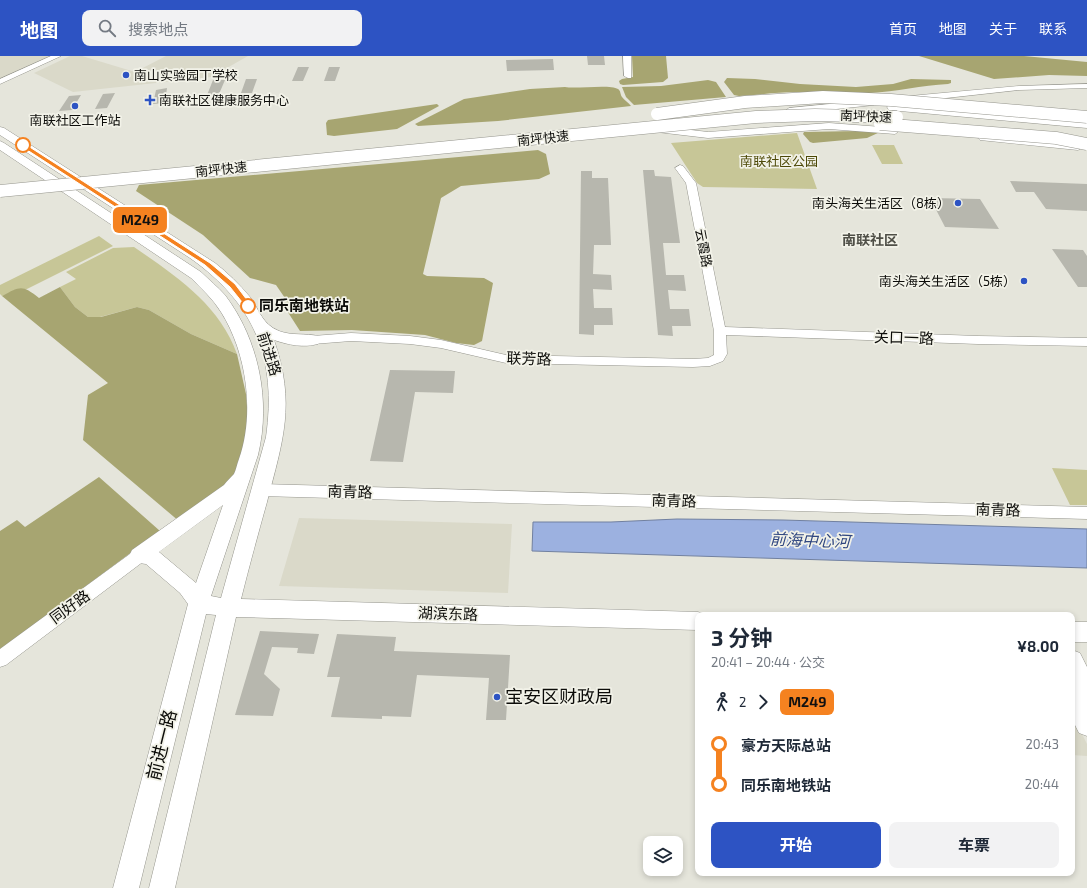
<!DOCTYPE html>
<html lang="zh">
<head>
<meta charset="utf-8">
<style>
  :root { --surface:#fff; --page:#f2f2f3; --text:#1f2937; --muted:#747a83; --accent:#2d53c3 }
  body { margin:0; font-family:"Exo 2","Noto Sans SC",sans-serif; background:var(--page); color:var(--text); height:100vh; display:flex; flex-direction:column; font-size:15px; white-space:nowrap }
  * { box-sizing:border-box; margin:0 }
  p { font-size:13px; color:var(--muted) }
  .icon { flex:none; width:22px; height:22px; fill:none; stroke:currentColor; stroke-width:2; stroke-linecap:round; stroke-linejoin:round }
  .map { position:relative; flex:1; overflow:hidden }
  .drawer { position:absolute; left:695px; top:556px; width:380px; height:264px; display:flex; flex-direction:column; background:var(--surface); border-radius:8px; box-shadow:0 2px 6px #0003 }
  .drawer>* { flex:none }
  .badge { padding:0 8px; border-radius:6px; font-size:14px; line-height:26px }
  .tools { position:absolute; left:643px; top:780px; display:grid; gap:8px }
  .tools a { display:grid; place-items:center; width:40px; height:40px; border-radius:8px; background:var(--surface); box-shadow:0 2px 6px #0003; font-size:20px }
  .map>.badge { position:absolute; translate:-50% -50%; box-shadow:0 0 0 2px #fff }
  .legs { display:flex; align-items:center; gap:6px; height:44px; padding:0 16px; font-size:13px }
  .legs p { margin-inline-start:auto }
  .head { display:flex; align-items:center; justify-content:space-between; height:68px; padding:0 16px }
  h1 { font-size:22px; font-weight:700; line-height:30px }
  .button { display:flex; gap:8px; margin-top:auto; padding:8px 16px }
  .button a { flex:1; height:46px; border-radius:8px; background:var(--accent); color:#fff; font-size:16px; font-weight:700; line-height:46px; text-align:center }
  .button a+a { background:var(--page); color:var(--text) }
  ul { padding:0 16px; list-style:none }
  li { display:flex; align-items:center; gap:14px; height:40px; font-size:15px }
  li i { display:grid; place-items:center; width:6px; height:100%; margin:0 5px; background:currentColor }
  li i::after { content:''; width:10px; height:10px; margin:-5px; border:3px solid; border-radius:50%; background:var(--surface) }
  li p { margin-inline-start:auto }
  li:first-child i { background:linear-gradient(#0000 50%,currentColor 0) }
  li:last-child i { background:linear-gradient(currentColor 50%,#0000 0) }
  header { display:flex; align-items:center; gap:24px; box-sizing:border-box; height:56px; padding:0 20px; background:var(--accent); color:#fff }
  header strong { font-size:19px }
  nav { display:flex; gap:22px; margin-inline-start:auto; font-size:14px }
  .search { width:280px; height:36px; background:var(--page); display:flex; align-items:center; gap:10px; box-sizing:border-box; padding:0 14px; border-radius:8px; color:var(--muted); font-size:15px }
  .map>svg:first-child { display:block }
</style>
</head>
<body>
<header>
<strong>地图</strong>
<div class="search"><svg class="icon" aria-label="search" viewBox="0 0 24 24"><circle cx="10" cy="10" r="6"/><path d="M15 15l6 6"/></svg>搜索地点</div>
<nav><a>首页</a><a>地图</a><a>关于</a><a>联系</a></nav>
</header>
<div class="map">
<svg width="1087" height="832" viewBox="0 0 1087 832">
  <rect width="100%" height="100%" fill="#e5e5db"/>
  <path fill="#dad9c9" d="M0 0H50L0 23Z
    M70 0H82L135 16 166 0H248L211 21 73 36 34 17Z
    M299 462 512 468 508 537 279 530Z
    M1072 658 1087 688V700L1072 699Z"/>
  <path fill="#c7c697" d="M797 77 817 133 703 131 697 127 671 87Z
    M872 89H894L903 108H882Z
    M99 180 113 190 27 233H17L2 240 0 238V229Z
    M134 191C176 220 219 248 237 298L191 278 149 254 137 251 100 261H88L75 251 60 231 76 223 66 216 113 192Z
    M1052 412 1087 414V449H1070Z"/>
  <path fill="#a7a571" d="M632 0H666L668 22 663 26 623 29 620 28 619 25 622 23 633 21Z
    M919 0H1024L1087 6V20L1049 19 994 23Z
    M727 22 755 23 800 28 856 31 893 28 911 23 951 24V27L948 28C922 29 896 36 870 37 845 38 821 36 796 36 777 36 758 39 739 40L734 39 724 26Z
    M708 24 716 26 726 41 634 49 626 41 622 31 661 30Z
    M565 31C577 33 610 28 618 33 621 35 620 38 622 41 624 44 629 47 631 50L498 65 418 70 415 68 464 43 530 33Z
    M437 48 439 50 397 73 334 80 327 79 326 67 328 64Z
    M858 75 880 76 867 82 813 87 810 86 803 78 804 76Z
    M538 94 546 98 550 118 539 123 461 130 441 142 423 218 427 220 484 222 493 227 482 285 474 289 456 287 425 279 352 274 300 275 282 247 287 245 276 229 250 222 203 179 136 135 139 129Z
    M60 231 75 251 88 261H101L137 251 149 254 191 278 237 298 246 338 248 362 246 382 235 422 180 466 83 384 88 339 108 327 2 240C21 230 22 229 39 242Z
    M99 421 160 475 0 594V475L17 464 25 471Z"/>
  <path fill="#9cb1e0" stroke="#7180a0" d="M677 463 783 464 1087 473V512L532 495 533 466H611Z"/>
  <path fill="#b7b7ae" d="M587 0H604L605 9H588Z
    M553 3 554 14 507 15 506 4Z
    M298 11H309L303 25H292Z
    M329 11H340L335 25H324Z
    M246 23H257L252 37H241Z
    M213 24H225L219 38 207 39Z
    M167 32 165 47 153 48 156 34Z
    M115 37 107 52 95 53 103 38Z
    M81 39 72 54 59 55 69 40Z
    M643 114H654L655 120 671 121 680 187H663L666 219H684L686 235 668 234 670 253H689L691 270H672L673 280 658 279Z
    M581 115H592V122H608L611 189H594L593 218 611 219 612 234 593 233 594 252H612L613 269H594V279L579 278Z
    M1010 125 1087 128V155L1046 153 1034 136H1016Z
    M930 142 980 143 999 173 945 171Z
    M1052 193 1083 194 1087 200V231H1078Z
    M390 314 455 315 453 337 415 336 403 406 370 405Z
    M260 575 319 578 314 598 297 597 298 592 272 591 264 618 280 633 273 660 235 659Z
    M337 578 396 581 394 595 510 599 506 664H486L489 622 417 619 411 661 382 660V663L331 661 340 621H327Z"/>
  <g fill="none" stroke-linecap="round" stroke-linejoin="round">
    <defs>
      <path id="minor" d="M51 0H61L0 28V23Z
        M623 0H631V22H628L624 20Z
        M1087 28V32L1019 34 910 46 906 43 910 40 1019 30Z
        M871 44 875 47 874 49 789 58 785 55 789 52Z
        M829 67 895 72 899 75 895 78 829 73 708 82 657 76 653 73 657 70 708 76Z
        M983 79 1078 88 1083 91 1078 94 980 84 978 82Z
        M680 109 683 110 696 127 725 271 978 280 1087 282V290L978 288 726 279 727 298 723 305 710 310 693 311 506 307 441 292 410 288 351 285 313 288 309 287 307 284 309 281 313 280 351 277 410 280 441 284 506 299 693 303 708 302 714 299V275L686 127 675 112Z
        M261 428 1087 451V463L261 440 256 438 254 434 256 430Z
        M139 494 144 495 147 500 144 505 6 609 0 611V593L134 495Z"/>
      <path id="major" d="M0 71 4 72 215 207C228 217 239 228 250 241 260 255 262 268 279 275 292 280 306 277 318 280L321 284 318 288C303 292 289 289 274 284 296 348 283 384 267 446 258 478 249 511 241 543L698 556 706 559H698V574L236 561 175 832H149L216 559 206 558 139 832H113L188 548 180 537 146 508 132 506 129 500 132 494 224 429C227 425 231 421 234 418 236 414 237 408 239 403 255 358 247 297 221 256 213 243 202 233 191 222L0 94V85L4 87 201 216C209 224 218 231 225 239 259 284 271 345 258 399L211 540 221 542 266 381C277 303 255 248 190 202L0 79ZM223 449 196 527 159 496Z
        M1072 566H1087V586H1072Z
        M1072 594 1080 597 1087 611V680L1079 677 1072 663V628L1073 629Z"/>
      <path id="highway" d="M893 47 1087 64V72L889 54 887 51 889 48Z"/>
    </defs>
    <use href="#minor" stroke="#95958d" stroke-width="1"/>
    <use href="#major" stroke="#95958d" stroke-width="1"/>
    <use href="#highway" stroke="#95958d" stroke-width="1"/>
    <use href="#minor" fill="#fff" fill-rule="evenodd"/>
    <use href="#major" fill="#fff" fill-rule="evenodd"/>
    <use href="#highway" fill="#fff" fill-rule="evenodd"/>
    <defs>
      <path id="highway-bridge" d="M657 58 745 46 823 41 891 44 1087 61
        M880 68 1056 82 1087 88
        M0 135 756 61 815 59 897 61"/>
    </defs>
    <use href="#highway-bridge" stroke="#95958d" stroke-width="13" stroke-linecap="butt"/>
    <use href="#highway-bridge" stroke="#fff" stroke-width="12"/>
  </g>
  <path fill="#f58220" stroke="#fff" d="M21 88H25L210 207 235 228 250 248V251H246L230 231 205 209 21 90Z"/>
  <g fill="#2d53c3" stroke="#f2f2e8" stroke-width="1.5">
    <circle cx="126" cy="19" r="4"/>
    <path d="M148 38h4v4h4v4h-4v4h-4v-4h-4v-4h4z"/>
    <circle cx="75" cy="50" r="4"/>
    <circle cx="958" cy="147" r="4"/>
    <circle cx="1024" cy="225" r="4"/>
    <circle cx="497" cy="641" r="4"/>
  </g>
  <g fill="#fff" stroke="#f58220" stroke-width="2">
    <circle cx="23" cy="89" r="7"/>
    <circle cx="248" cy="250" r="7"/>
  </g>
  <g text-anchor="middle" stroke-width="3.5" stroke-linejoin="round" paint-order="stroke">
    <g font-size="13" fill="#0c0c09" stroke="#f2f2e8" text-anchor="start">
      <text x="134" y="24">南山实验园丁学校</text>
      <text x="159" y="49">南联社区健康服务中心</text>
      <text x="75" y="69" text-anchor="middle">南联社区工作站</text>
      <text x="950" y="152" text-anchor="end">南头海关生活区（8栋）</text>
      <text x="1016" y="230" text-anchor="end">南头海关生活区（5栋）</text>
    </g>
    <g font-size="13" fill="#0c0c09" stroke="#f2f2e8">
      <text transform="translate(866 60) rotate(2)" y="5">南坪快速</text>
      <text transform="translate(543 82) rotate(-6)" y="5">南坪快速</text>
      <text transform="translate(221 113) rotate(-6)" y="5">南坪快速</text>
      <text transform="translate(704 192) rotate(79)" y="5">云霞路</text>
    </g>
    <g font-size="13" fill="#4c4806" stroke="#f2f2e8">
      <text x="779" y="110">南联社区公园</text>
    </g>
    <g font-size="14" font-weight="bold" fill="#4f4f47" stroke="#f2f2e8">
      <text x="870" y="189">南联社区</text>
    </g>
    <g font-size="15" font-weight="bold" fill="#0c0c09" stroke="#f2f2e8" text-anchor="start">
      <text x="259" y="255">同乐南地铁站</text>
    </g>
    <g font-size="15" fill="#0c0c09" stroke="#f2f2e8">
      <text transform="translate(904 282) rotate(2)" y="5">关口一路</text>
      <text transform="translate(269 298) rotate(72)" y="5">前进路</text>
      <text transform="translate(529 303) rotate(2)" y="5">联芳路</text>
      <text transform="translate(350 436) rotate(2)" y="5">南青路</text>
      <text transform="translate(674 445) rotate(2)" y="5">南青路</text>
      <text transform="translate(998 454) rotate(2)" y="5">南青路</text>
      <text transform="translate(70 551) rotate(-36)" y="5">同好路</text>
      <text transform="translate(448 558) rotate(2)" y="5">湖滨东路</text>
    </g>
    <g font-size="16" font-style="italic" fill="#2f4680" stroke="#f2f2e8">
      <text transform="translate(810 484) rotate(2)" y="6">前海中心河</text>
    </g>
    <g font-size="18" fill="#0c0c09" stroke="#f2f2e8" text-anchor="start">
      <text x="505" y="647">宝安区财政局</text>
    </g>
    <g font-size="18" fill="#0c0c09" stroke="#f2f2e8">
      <text transform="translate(162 689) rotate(-76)" y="6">前进一路</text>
    </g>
  </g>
</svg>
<div class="tools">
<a><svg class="icon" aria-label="layers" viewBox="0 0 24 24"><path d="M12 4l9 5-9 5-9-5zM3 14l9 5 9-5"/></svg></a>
</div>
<b class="badge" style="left:140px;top:164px;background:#f58220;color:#111">M249</b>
<section class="drawer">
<div class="head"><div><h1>3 分钟</h1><p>20:41 – 20:44 · 公交</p></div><b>¥8.00</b></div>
<div class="legs"><svg class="icon" aria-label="walk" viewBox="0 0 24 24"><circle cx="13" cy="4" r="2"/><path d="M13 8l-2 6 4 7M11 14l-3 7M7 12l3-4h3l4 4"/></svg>2<svg class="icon" aria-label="forward" viewBox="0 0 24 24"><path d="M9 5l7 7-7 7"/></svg><b class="badge" style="background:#f58220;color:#111">M249</b></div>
<ul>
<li><i style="color:#f58220"></i><b>豪方天际总站</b><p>20:43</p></li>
<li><i style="color:#f58220"></i><b>同乐南地铁站</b><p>20:44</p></li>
</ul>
<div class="button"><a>开始</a><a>车票</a></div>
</section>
</div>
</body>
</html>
